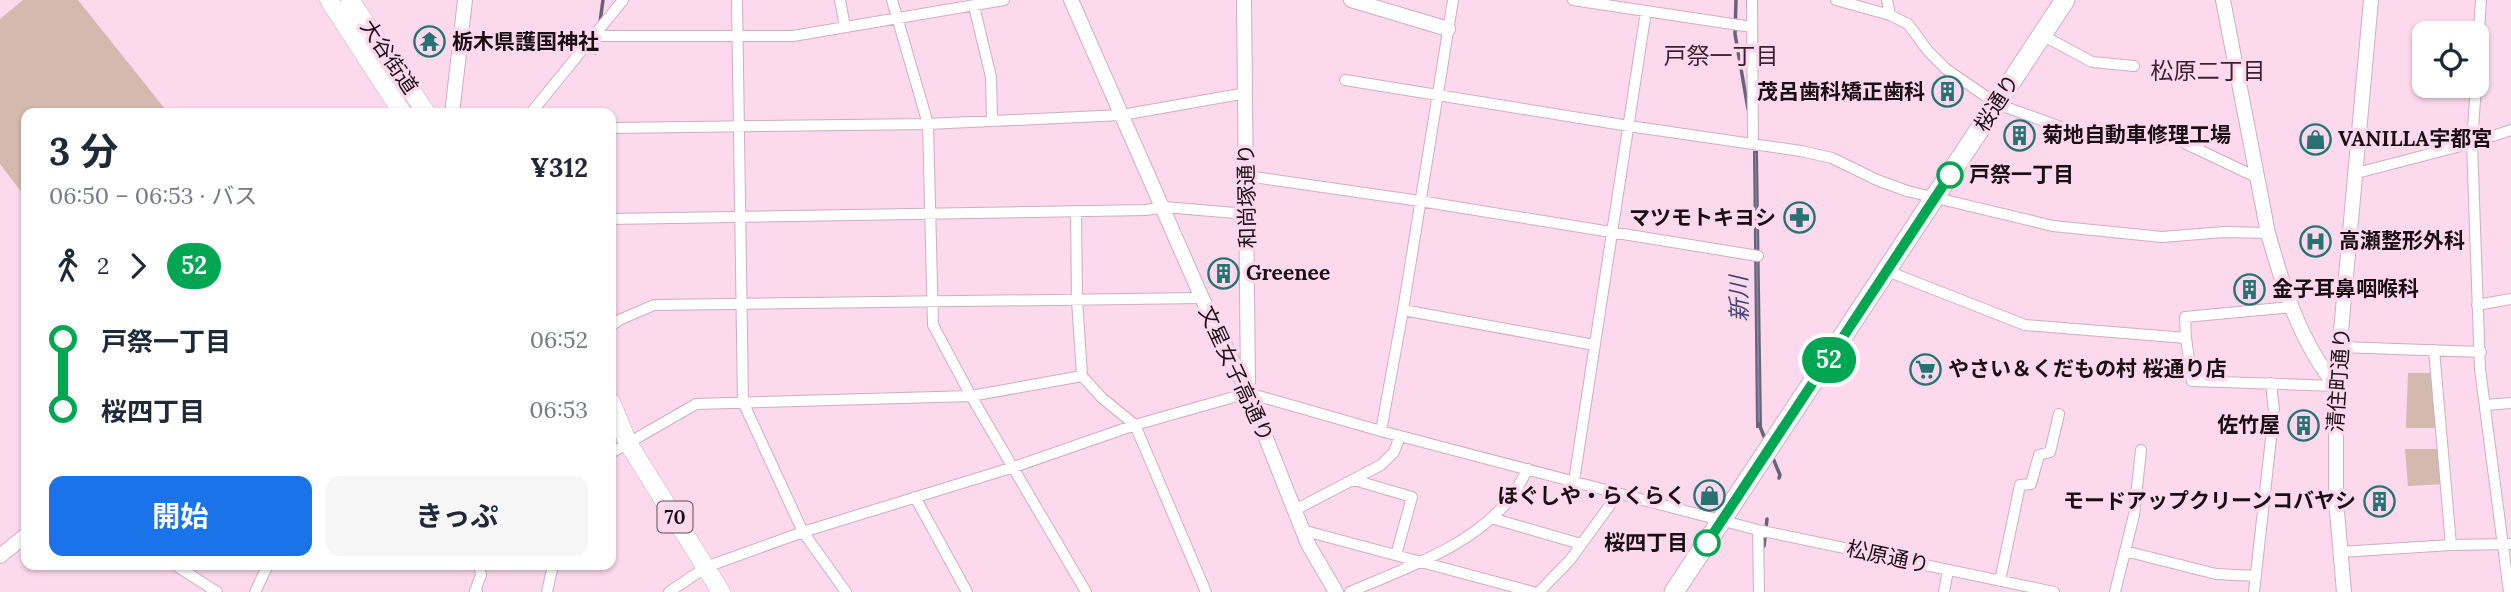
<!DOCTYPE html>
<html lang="ja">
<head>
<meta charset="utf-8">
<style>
  :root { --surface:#fff; --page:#f6f6f7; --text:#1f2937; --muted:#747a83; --accent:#1a73e8 }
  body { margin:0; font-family:Lora,"Noto Sans JP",serif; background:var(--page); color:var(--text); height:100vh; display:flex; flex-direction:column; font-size:26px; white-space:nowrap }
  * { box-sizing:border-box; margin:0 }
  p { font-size:23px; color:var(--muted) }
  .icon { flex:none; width:38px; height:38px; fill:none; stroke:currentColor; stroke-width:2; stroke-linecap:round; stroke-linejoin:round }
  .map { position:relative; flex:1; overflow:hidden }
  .details { position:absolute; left:21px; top:108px; width:595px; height:462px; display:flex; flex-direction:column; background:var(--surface); border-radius:14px; box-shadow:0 2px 5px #0004 }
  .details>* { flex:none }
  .badge { padding:0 14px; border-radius:23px; font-size:24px; line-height:46px }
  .tools { position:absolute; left:2412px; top:21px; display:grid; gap:14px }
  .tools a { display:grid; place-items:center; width:77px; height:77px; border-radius:14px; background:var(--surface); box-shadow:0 2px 5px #0004; font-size:35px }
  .map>.badge { position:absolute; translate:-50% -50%; box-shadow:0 0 0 4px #fff }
  .legs { display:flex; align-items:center; gap:10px; height:77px; padding:0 28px; font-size:23px }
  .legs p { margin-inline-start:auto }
  .overview { display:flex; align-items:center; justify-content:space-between; height:119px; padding:0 28px }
  h1 { font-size:38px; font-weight:700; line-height:52px }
  .button { display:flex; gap:14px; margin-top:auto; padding:14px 28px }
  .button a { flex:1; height:80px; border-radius:14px; background:var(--accent); color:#fff; font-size:28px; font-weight:700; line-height:80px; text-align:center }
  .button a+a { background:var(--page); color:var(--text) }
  ul { padding:0 28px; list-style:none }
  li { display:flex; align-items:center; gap:24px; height:70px; font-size:26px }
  li i { display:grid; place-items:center; width:10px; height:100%; margin:0 9px; background:currentColor }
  li i::after { content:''; width:18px; height:18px; margin:-9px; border:5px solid; border-radius:50%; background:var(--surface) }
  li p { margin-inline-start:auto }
  li:first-child i { background:linear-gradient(#0000 50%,currentColor 0) }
  li:last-child i { background:linear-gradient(currentColor 50%,#0000 0) }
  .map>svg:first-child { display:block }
</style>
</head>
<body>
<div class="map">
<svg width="2511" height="592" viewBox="0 0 2511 592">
  <rect width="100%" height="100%" fill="#fcd9ed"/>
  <path fill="#d3b9ae" d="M23 0H78L169 114H26V198L0 164V19Z
    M2408 373H2435L2440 428H2406Z
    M2405 449H2442L2445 484 2408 486Z"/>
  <path fill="#8788a4" stroke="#676479" stroke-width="2" d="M1754 152H1757L1761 427H1757Z"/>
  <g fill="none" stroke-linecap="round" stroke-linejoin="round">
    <path stroke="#676479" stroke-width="3.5" d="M1736 0 1735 34 1748 109
      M600 22 603 0
      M595 53 598 37
      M1759 424 1765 439
      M1772 456 1780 475 1779 478
      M1764 546 1767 519"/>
    <defs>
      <path id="minor" d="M737 0 743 402 803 532 846 592
        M840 0 845 27
        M892 0 928 124 933 325 971 396 1086 592
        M1573 0 1752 27
        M1752 0 1753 143
        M1836 0 1890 15
        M1887 0 1890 15 1908 24 1928 51 1946 69 1997 104 2086 136 2176 139 2258 178
        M974 6 991 77 992 121
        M2042 35 2092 62 2134 66
        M593 36H793L1004 0
        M2476 77 2481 0
        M1345 80 1629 126 1801 151 1832 158 1877 180 1907 191 2053 226 2162 237 2224 232 2268 233
        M2476 86 2472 143 2480 369 2509 592
        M530 114 623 0
        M611 128 928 124 1122 115 1246 93
        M2357 173 2472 143 2511 130
        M1247 176 1420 201 1758 256
        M1076 211 1077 300 1082 376 1102 398 1135 425 1206 592
        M611 219 1146 210 1164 207 1247 214
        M1887 271 2025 325 2186 338 2185 317 2292 307
        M2477 305 2511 299
        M1403 310 1594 345
        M611 326 619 320 654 305 1202 298
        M2186 338 2192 381 2336 386
        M2340 347 2481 352
        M2434 350 2451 545
        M2485 405 2511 403
        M1381 431 1403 310 1453 0
        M611 453 696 404 971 396 1082 376
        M1354 480 1412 497 1396 555
        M1574 481 1646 11
        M915 497 967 592
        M1295 510 1381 465 1394 452 1400 436
        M1491 518 1581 544
        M1302 530 1533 592
        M1758 530 1759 592
        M2125 551 2216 574 2256 576
        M2340 552 2451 545 2511 544
        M175 565 217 592
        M2000 581 2020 485 2031 484 2039 455 2050 452 2059 414
        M255 592 268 565
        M477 592 475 591 481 575 479 565
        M547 592 553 565
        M669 592 706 567 803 532 1014 467 1135 425 1248 393 1381 431 1758 530 2054 592
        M1350 592C1405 568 1469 548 1508 501 1516 492 1522 479 1528 469
        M1539 592 1570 560 1618 494
        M1944 592 1948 570
        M2115 592 2134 515 2141 450
        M2254 592 2274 411 2271 383"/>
      <path id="tertiary" d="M1071 0 1202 298 1248 393 1308 544 1336 592
        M1244 0 1248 387
        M1351 0 1448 29
        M2223 0 2268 233C2283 287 2300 342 2336 386
        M452 114 465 0
        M0 556 26 535
        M2344 592 2336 500V386L2371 0"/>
      <path id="primary" d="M329 0 403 114
        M350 0 427 114
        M611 402 628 443 721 592"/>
      <path id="trunk" d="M1674 592 2065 0"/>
    </defs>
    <use href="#minor" stroke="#cfadc0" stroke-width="12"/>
    <use href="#tertiary" stroke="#cfadc0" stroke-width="16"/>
    <use href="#primary" stroke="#cfadc0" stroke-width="19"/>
    <use href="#trunk" stroke="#cfadc0" stroke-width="21"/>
    <use href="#minor" stroke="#fff" stroke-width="10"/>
    <use href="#tertiary" stroke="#fff" stroke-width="14"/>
    <use href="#primary" stroke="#fff" stroke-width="18"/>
    <use href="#trunk" stroke="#fff" stroke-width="19"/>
  </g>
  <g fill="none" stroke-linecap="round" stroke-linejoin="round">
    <defs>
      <path id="line-1" d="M1707 543 1950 175"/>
    </defs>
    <use href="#line-1" stroke="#fff" stroke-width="16"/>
    <use href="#line-1" stroke="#00a651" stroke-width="10"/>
  </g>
  <defs>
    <symbol id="temple-ring" viewBox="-11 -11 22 22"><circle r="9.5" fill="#fcd9ed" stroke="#287372" stroke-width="1.5"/><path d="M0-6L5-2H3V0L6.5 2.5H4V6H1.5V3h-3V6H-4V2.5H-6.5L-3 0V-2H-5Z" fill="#287372"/></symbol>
    <symbol id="building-ring" viewBox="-11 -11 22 22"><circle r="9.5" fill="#fcd9ed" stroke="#287372" stroke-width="1.5"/><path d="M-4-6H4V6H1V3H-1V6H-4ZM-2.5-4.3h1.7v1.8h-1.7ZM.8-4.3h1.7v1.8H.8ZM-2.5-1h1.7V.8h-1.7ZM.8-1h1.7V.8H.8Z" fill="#287372"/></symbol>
    <symbol id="shop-ring" viewBox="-11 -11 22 22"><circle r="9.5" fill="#fcd9ed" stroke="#287372" stroke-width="1.5"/><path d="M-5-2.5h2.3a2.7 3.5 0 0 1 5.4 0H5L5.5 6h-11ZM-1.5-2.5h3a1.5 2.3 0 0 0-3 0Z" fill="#287372"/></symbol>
    <symbol id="pharmacy-ring" viewBox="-11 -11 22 22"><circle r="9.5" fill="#fcd9ed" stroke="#287372" stroke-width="1.5"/><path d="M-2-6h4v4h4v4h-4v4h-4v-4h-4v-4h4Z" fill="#287372"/></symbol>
    <symbol id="hospital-ring" viewBox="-11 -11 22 22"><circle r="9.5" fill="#fcd9ed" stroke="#287372" stroke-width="1.5"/><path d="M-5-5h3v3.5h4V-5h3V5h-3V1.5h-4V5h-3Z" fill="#287372"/></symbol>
    <symbol id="supermarket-ring" viewBox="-11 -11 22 22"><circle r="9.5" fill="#fcd9ed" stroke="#287372" stroke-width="1.5"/><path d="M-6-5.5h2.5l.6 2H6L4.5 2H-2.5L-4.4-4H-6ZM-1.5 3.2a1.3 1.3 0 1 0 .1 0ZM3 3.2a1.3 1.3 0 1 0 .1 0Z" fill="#287372"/></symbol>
  </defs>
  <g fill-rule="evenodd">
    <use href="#temple-ring" x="412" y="24" width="35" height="35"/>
    <use href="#building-ring" x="1930" y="74" width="35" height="35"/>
    <use href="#building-ring" x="2002" y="118" width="35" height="35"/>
    <use href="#shop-ring" x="2298" y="122" width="35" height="35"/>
    <use href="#pharmacy-ring" x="1782" y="200" width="35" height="35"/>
    <use href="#hospital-ring" x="2298" y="224" width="35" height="35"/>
    <use href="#building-ring" x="1206" y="256" width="35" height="35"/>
    <use href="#building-ring" x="2232" y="272" width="35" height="35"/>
    <use href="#supermarket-ring" x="1908" y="352" width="35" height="35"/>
    <use href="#building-ring" x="2286" y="408" width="35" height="35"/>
    <use href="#shop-ring" x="1692" y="478" width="35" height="35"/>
    <use href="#building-ring" x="2362" y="484" width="35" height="35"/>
  </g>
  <g fill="#fff" stroke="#00a651" stroke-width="3.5">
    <circle cx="1950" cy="175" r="12"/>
    <circle cx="1707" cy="543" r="12"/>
  </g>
  <g text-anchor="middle" stroke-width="7" stroke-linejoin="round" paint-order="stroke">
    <rect fill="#fcd9ed" stroke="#5e4c56" stroke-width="2" x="657.5" y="501.5" width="35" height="31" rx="5"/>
    <g font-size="19" font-weight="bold" fill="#1b0f16">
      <text x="675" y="524">70</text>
    </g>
    <g font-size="21" font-weight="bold" fill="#1b0f16" stroke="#fcd9ed" text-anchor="start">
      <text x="452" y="49">栃木県護国神社</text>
      <text x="1925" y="99" text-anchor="end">茂呂歯科矯正歯科</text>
      <text x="2042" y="142">菊地自動車修理工場</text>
      <text x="2338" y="146">VANILLA宇都宮</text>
      <text x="1776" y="225" text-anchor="end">マツモトキヨシ</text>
      <text x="2339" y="248">高瀬整形外科</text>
      <text x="1246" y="280">Greenee</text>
      <text x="2272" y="296">金子耳鼻咽喉科</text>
      <text x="1948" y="376">やさい＆くだもの村 桜通り店</text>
      <text x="2280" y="432" text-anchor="end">佐竹屋</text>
      <text x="1686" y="503" text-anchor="end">ほぐしや・らくらく</text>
      <text x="2356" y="508" text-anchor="end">モードアップクリーンコバヤシ</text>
    </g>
    <g font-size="21" fill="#1b0f16" stroke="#fcd9ed">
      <text transform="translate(389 57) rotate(56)" y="7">大谷街道</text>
      <text transform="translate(1997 103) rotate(-57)" y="7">桜通り</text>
      <text transform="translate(1247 196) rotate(-91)" y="7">和尚塚通り</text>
      <text transform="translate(1236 374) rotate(65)" y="7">文星女子高通り</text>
      <text transform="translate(2339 380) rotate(-86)" y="7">清住町通り</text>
      <text transform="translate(1888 557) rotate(12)" y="7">松原通り</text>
    </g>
    <g font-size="21" font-weight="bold" fill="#1b0f16" stroke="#fcd9ed" text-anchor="start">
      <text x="1969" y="182">戸祭一丁目</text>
      <text x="1688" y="550" text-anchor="end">桜四丁目</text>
    </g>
    <g font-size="23" fill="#391f2f" stroke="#fcd9ed">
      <text x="1721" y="64">戸祭一丁目</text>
      <text x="2208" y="79">松原二丁目</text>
    </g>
    <g font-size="23" font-style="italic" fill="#464570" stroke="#fcd9ed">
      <text transform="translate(1739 299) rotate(-91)" y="8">新川</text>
    </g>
  </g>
</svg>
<div class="tools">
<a><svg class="icon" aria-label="locate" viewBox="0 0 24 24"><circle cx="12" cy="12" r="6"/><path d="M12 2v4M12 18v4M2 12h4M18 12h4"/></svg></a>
</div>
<b class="badge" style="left:1829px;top:360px;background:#00a651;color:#fff">52</b>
<section class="details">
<div class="overview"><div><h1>3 分</h1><p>06:50 – 06:53 · バス</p></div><b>¥312</b></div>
<div class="legs"><svg class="icon" aria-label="walk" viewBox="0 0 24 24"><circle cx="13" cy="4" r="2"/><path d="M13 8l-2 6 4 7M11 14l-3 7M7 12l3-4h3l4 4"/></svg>2<svg class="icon" aria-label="forward" viewBox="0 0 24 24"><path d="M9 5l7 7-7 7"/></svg><b class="badge" style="background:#00a651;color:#fff">52</b></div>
<ul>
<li><i style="color:#00a651"></i><b>戸祭一丁目</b><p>06:52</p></li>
<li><i style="color:#00a651"></i><b>桜四丁目</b><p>06:53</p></li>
</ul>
<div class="button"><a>開始</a><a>きっぷ</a></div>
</section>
</div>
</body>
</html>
